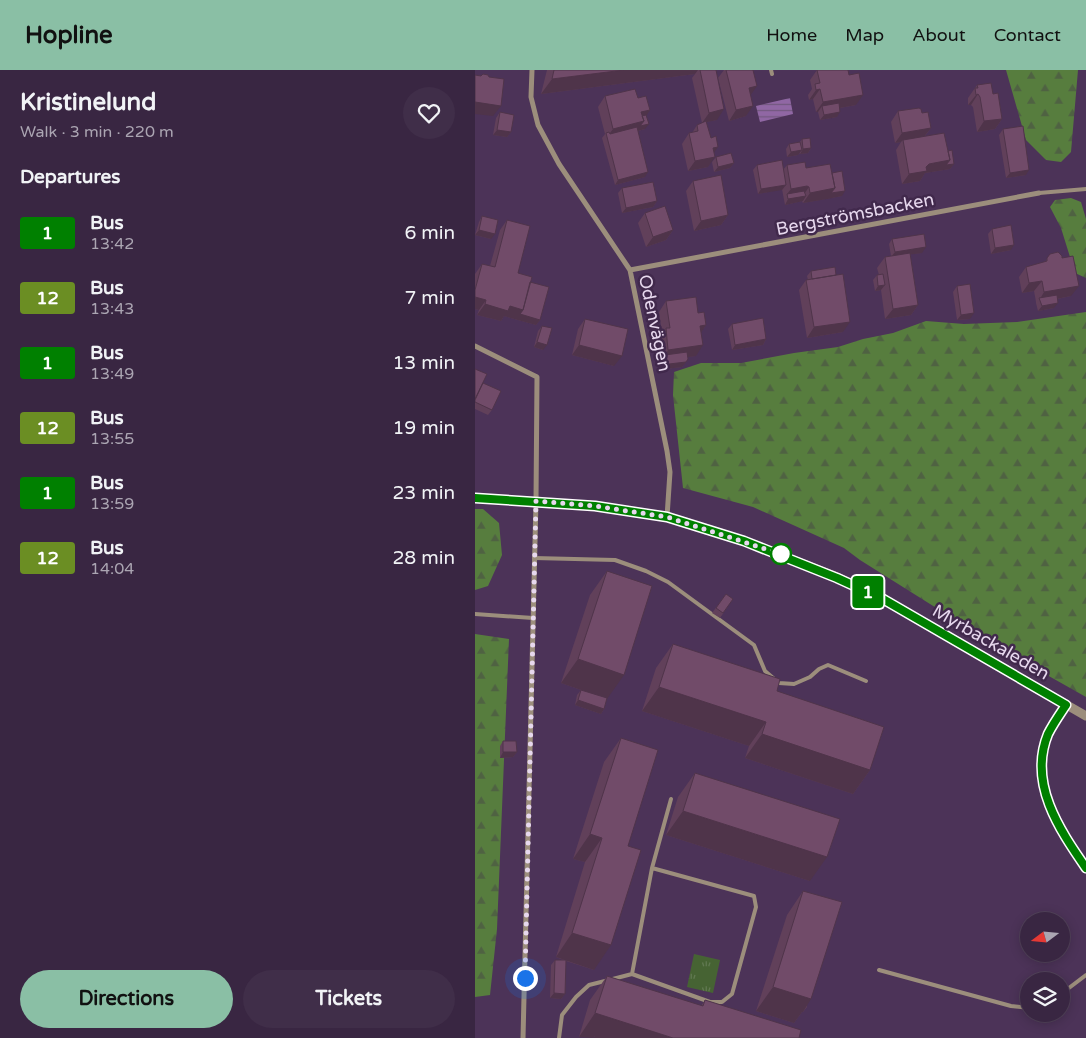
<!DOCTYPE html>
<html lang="en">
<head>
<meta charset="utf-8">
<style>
  :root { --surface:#392642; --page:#402e49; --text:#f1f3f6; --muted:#aba5b2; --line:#53435b; --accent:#8abfa5 }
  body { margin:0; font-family:"Varela Round",sans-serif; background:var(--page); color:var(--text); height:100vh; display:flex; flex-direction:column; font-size:19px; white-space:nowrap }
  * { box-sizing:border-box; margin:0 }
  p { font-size:16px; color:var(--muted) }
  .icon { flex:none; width:28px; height:28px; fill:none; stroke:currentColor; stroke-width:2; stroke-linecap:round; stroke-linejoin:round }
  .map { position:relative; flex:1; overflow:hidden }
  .side { display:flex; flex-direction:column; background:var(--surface); width:475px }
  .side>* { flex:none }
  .badge { padding:0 10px; border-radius:4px; font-size:18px; line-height:32px }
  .needle { width:32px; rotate:254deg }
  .controls { position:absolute; left:545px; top:842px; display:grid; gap:10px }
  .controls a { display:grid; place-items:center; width:50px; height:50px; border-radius:50%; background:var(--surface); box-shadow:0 2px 12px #0003,0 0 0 1px var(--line); font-size:25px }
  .you { position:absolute; width:25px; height:25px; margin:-12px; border:4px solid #fff; border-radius:50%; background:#1a73e8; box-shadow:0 0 0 8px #1a73e833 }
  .map>.badge { position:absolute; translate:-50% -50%; box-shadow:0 0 0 2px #fff }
  h2 { padding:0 20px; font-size:19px; line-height:45px }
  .round { display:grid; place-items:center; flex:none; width:52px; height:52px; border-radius:26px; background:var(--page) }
  .headline { display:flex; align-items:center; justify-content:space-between; height:85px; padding:0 20px }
  h1 { font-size:24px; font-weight:800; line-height:38px }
  .action { display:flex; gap:10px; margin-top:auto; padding:10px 20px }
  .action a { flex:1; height:58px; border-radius:30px; background:var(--accent); color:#111; font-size:20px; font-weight:800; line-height:58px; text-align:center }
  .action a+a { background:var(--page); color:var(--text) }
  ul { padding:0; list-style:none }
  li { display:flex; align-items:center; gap:15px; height:65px; padding:0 20px }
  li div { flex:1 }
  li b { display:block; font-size:19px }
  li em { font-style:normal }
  li .badge { min-width:55px; font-weight:700; text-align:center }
  header { display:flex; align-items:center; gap:30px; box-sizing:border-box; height:70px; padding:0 25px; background:var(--accent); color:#111 }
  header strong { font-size:24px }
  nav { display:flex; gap:28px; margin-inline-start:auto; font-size:18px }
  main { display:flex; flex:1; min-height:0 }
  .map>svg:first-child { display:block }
</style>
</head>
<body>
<header>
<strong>Hopline</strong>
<nav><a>Home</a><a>Map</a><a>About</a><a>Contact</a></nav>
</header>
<main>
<section class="side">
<div class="headline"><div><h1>Kristinelund</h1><p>Walk · 3 min · 220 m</p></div><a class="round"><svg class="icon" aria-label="heart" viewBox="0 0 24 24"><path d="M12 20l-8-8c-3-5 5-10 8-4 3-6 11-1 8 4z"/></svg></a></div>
<h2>Departures</h2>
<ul>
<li><span class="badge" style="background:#008000;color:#fff">1</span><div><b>Bus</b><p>13:42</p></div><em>6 min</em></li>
<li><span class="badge" style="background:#6b8e23;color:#fff">12</span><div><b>Bus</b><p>13:43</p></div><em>7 min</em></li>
<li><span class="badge" style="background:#008000;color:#fff">1</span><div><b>Bus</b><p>13:49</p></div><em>13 min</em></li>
<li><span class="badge" style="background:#6b8e23;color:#fff">12</span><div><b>Bus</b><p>13:55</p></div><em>19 min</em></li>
<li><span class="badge" style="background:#008000;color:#fff">1</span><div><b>Bus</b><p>13:59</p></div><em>23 min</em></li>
<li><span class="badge" style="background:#6b8e23;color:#fff">12</span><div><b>Bus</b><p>14:04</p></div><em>28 min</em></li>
</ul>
<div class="action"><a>Directions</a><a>Tickets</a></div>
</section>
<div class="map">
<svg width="611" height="968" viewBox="0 0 611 968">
  <defs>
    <pattern id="forest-firs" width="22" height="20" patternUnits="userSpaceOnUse" patternTransform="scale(1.25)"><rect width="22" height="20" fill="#577d3e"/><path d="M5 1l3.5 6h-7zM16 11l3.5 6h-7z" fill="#4f6242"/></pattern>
    <pattern id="park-tufts" width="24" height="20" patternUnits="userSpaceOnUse" patternTransform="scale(1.25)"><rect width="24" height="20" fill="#466333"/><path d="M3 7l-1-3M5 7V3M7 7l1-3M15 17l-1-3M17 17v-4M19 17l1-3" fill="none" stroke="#617951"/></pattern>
    <pattern id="water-rules" width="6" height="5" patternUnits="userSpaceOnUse" patternTransform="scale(1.25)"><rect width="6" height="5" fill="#9067a4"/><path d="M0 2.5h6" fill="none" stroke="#72587f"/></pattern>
  </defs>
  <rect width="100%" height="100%" fill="#4c3358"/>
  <path fill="url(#forest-firs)" d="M531 0H603L596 82 586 92 571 90 551 70Z
    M596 128 606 132 611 149V208L600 203 586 158 575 137 580 130Z
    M611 242V627L533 583 385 490 369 478 278 437 208 418 198 325 199 302 226 293H266L319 283 363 277 388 269 418 263 451 251 489 254 542 252Z
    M0 439H8L24 453 27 485 13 516 0 520Z
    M0 564 34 569 22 859 15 925 0 927Z"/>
  <path fill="url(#park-tufts)" d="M219 884 245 890 238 923 212 917Z"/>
  <path fill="url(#water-rules)" d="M315 28 318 44 285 52 281 36Z"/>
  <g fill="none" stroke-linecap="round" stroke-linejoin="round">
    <path stroke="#9c8e7c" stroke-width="4" d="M296 0 297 4
      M564 123 611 119
      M59 488 140 490 171 501 193 512 279 575 290 601 304 613 319 614 335 607 344 599 353 595 391 611
      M0 544 58 548
      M404 900 536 936 554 938
      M157 904 177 798
      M586 924 611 905
      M84 968 87 945 101 927 114 915 130 911 157 904 235 932H247L257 924 281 837 279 826 177 798 196 729"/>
    <path stroke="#9c8e7c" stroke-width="5" d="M57 0 56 27 63 55 84 94 155 200 192 381 195 402 192 447
      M155 200 564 123
      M0 276 62 307 61 431 48 968
      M591 635C585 644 578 654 573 664 553 713 584 759 611 798"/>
    <path stroke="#9c8e7c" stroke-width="9" d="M0 428 120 436 192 447 269 471 362 507 408 529 611 646"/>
  </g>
  <path fill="#61405a" d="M72 0H241L242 50 231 52 239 83 233 97 213 101 207 74 214 63H217L222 55 227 53 217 8 220 4 66 24Z
    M249 0H278L275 26 271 46 254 51 243 8Z
    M342 0 381 35 365 38 362 47 345 50 343 42H341L338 29 334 30 333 25 337 19 335 10Z
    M502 15 518 24 527 49 520 59 502 62 498 37 496 35H493V28Z
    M130 26 163 28 175 40 171 45 170 59 163 61 170 107 140 115 127 68 130 64 123 37Z
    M423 41 447 43 456 58 450 66 473 81 479 94 475 99 450 103 445 111 427 114 421 80 426 72 420 73 416 52Z
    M25 42 36 62 32 67 18 65 21 48Z
    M528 59 551 105 531 108 524 65Z
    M327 69 336 78 333 83 325 84 324 83 323 85 312 87 311 79 314 74 325 72Z
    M241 87 259 93 255 98 239 102 237 92Z
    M282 95 308 100 312 95 357 103 367 126 328 133 327 131 310 135 307 119 283 124 278 100Z
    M218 111 253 145 246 155 219 161 211 121Z
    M147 118 182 131 178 137 147 143 143 123Z
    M170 143 198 160 191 170 171 177 163 153Z
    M7 146 16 169 0 165 4 152Z
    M32 150 43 203 55 212 65 250 61 255 29 246 26 251 2 245 4 240 0 239V204L7 194 15 196 25 160Z
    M517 159 536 180 516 184 513 164Z
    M417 169 447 183 435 184 443 235 436 245 410 249 406 220 400 221 398 210 402 205H404L402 198 410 187 416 186 414 174Z
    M575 184 596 226 582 229 579 238 563 241 561 233V232L559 221 547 223 544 207 551 197 570 192Z
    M336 201 368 262 332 268 324 220 331 210H333L332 206Z
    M482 216 495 249 482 250 478 222Z
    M191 231 223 243 231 255 226 262 221 286 212 287 213 289 207 297 190 299 187 297 183 269 187 263 184 242Z
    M110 249 139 296 97 285 103 259Z
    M257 254 291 269 288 275 257 280 253 259Z
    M67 256 68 280 59 277 63 261Z
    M0 299 8 313 17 340 13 345 0 339Z
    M132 501V628L129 639 126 644 100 635 102 625 106 620 86 613 115 525Z
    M251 524 258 529 245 548 237 543Z
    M198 574 302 621 395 700 378 724 270 688 274 676 167 641 181 598Z
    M146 668 153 776 119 900 91 891 90 924 86 929 75 928 76 895 80 890H88L81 887 110 792 98 789 129 692Z
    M28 671 42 682 38 687 25 688V676Z
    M220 703 335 811 191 765 203 727Z
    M328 821 332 934V937L328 942H327L319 953 281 941 312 845Z
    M132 906 226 936 230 930 324 968 104 967 115 930Z"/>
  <path fill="#4f344a" d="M149 0H223L220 4 66 24 77 9Z
    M282 16 275 26 274 18Z
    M345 19 338 29 334 30 341 20Z
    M503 24 496 35H493L501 25Z
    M388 25 381 35 348 41 347 36 343 42H341L348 32Z
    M0 32 26 36 18 46 0 44Z
    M278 36 271 46 254 51 261 40Z
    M249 39 242 50 227 53 234 43Z
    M175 40 168 51 166 42Z
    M365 42 362 47 345 50 349 45Z
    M527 49 520 59 502 62 509 51Z
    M169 51 174 54 170 59 133 69 132 67 138 59Z
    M456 58 448 68 428 70 426 72 420 73 427 63Z
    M22 60 36 62 32 67 18 65Z
    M243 77 236 87 238 78Z
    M336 78 333 83 325 84 328 79Z
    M327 80 323 85 312 87 316 82Z
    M240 87 233 97 213 101 220 91Z
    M475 90 479 94 475 99 450 103 445 111 427 114 434 104 451 97 454 94Z
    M259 93 255 98 239 102 243 97Z
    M554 100 551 105 531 108 535 103Z
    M173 102 170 107 140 115 143 110Z
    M311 115 307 120 283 124 286 119Z
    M332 116 334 117 327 127 331 126 328 131 310 135 313 129 312 124 316 119Z
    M360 118 352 129 328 133 335 123Z
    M370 121 367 126 352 129 356 123Z
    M182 131 178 137 147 143 151 138Z
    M253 145 246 155 219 161 226 151Z
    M4 160 20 164 16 169 0 165Z
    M198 160 191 170 171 177 178 167Z
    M539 175 536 180 516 184 520 178Z
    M451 177 447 183 416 187 420 182Z
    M567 211 559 221 547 223 554 213Z
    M410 215 406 220 400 221 403 216Z
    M604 216 596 226 566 232 565 229 569 222Z
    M0 227 11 230 4 240 0 239Z
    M583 233 579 238 563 241 567 236Z
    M10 234 35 236 48 240 65 250 61 255 29 246 26 251 2 245Z
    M443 235 436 245 410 249 418 239Z
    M499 243 495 249 482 250 486 245Z
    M375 252 368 262 332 268 339 257Z
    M231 255 224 266 225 256Z
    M291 269 288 275 257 280 260 275Z
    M62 272 72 275 68 280 59 277Z
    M104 275 147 286 139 296 97 285Z
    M228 275 221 286 191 290 190 285 193 280Z
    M211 292 207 297 190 299 194 294Z
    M103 589 149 605 132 629 86 613Z
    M184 617 291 652 274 676 167 641Z
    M103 630 129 639 126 644 100 635Z
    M287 664 395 700 378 724 270 688Z
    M28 682H42L38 687 25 688Z
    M208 741 352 787 335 811 191 765Z
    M115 764 127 768 110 792 98 789Z
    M97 863 136 875 119 900 81 887Z
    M298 917 336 929 328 942H327L319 953 281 941Z
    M79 923 90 924 86 929 75 928Z
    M120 943 198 968H119L120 966 118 968 104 967Z"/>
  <path fill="#714b69" stroke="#4f344a" d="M79 0H149L77 9Z
    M225 0H241L249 39 234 43Z
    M251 0H278L282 16 274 18 278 36 261 40Z
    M342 0H373L374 5 384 3 388 25 348 32 345 19 341 20 340 14 345 13Z
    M8 4 13 5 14 7 29 9 26 36 0 32V5L6 6Z
    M516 13 518 24 523 23 527 49 509 51 505 27 503 24 501 25 500 18H503L502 15Z
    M160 19 163 28 171 26 175 40 166 42 169 51 138 59 130 26Z
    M364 33 365 42 349 45 347 36Z
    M444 38 446 39 447 43 453 42 456 58 427 63 423 41Z
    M25 42 39 45 36 62 22 60Z
    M171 45 174 54 165 56 169 51 167 46Z
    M231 51 236 68 241 66 243 77 238 78 240 87 220 91 214 63 223 61 222 55Z
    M548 56 554 100 535 103 528 59Z
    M162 57 173 102 143 110 131 63 134 62 135 64Z
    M469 63 475 90 454 94 451 97 452 101 434 104 428 70Z
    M335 68 336 78 328 79 327 69Z
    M325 72 327 80 316 82 314 74Z
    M477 80 479 94 471 95 475 90 473 81Z
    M256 83 259 93 243 97 241 87Z
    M307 90 311 115 286 119 282 95Z
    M330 92 331 98 355 94 360 118 335 123 334 117 332 116 316 119 312 95Z
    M367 101 370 121 356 123 360 118 357 103Z
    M246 105 253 145 226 151 218 111Z
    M178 112 182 131 151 138 147 118Z
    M329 121 331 126 313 129 312 124Z
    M190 136 198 160 178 167 170 143Z
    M7 146 23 150 20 164 4 160Z
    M32 150 55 156 43 203 57 207 48 240 35 236 33 241 10 234 11 230 0 227V220L7 194 20 197Z
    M536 155 539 175 520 178 517 159Z
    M449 164 451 177 420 182 417 169Z
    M583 182 587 186V188L598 186 604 216 569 222 567 211 554 213 551 197 572 191V188L575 184Z
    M435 183 443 235 418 239 410 187Z
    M360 197 361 205 337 209 336 201Z
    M368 204 375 252 339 257 331 210Z
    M408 204 410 215 403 216 402 205Z
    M55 212 74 217 65 250 45 244 48 240Z
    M495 214 499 243 486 245 482 216Z
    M582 225 583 233 567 236 564 228Z
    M221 227 223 243 229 242 231 255 225 256 228 275 193 280 191 258H195L191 231Z
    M288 248 291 269 260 275 257 254Z
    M110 249 153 259 147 286 104 275Z
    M67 256 77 258 72 275 62 272Z
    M212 282 213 289 211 292 194 294 191 292 190 285Z
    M0 299 12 304 0 329Z
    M8 313 26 321 17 340 0 332V330Z
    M132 501 177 516 149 605 103 589Z
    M251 524 258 529 248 543 241 538Z
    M198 574 305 609 302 621 409 657 395 700 287 664 291 652 184 617Z
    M106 620 132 628 129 639 103 630Z
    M146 668 183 680 153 776 166 780 136 875 97 863 127 768 115 764Z
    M28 671H41L42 682H28Z
    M220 703 365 749 352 787 208 741Z
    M328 821 367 832 336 929 298 917Z
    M80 890H91L90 924 79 923Z
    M132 906 228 936 230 930 326 960 324 968H198L120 943Z"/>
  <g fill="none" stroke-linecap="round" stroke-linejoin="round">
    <defs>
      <path id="line" d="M0 428 120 436 192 447 269 471 362 508 408 529 591 635C585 644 578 654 573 664 553 713 584 759 611 798"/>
    </defs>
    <use href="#line" stroke="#fff" stroke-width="11"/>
    <use href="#line" stroke="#008000" stroke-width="8"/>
    <path stroke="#e7d8ee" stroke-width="5" stroke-dasharray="0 9" d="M50 908 61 431 120 436 192 447 306 484"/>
  </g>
  <circle fill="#fff" stroke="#008000" stroke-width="2.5" cx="306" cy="484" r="10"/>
  <g text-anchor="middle" stroke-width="5" stroke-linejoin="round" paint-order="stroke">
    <g font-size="18" fill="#e7d8ee" stroke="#41294c">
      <text transform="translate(380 144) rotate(-11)" y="6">Bergströmsbacken</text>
      <text transform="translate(180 253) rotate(78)" y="6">Odenvägen</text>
      <text transform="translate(516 572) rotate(30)" y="6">Myrbackaleden</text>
    </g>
  </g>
</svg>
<div class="controls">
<a><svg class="needle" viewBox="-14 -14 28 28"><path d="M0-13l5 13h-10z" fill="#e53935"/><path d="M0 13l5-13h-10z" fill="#aba5b2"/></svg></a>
<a><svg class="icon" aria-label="layers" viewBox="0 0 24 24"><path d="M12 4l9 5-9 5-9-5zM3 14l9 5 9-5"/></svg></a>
</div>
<div class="you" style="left:50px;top:908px"></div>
<b class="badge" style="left:393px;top:522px;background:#008000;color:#fff">1</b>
</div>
</main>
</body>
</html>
